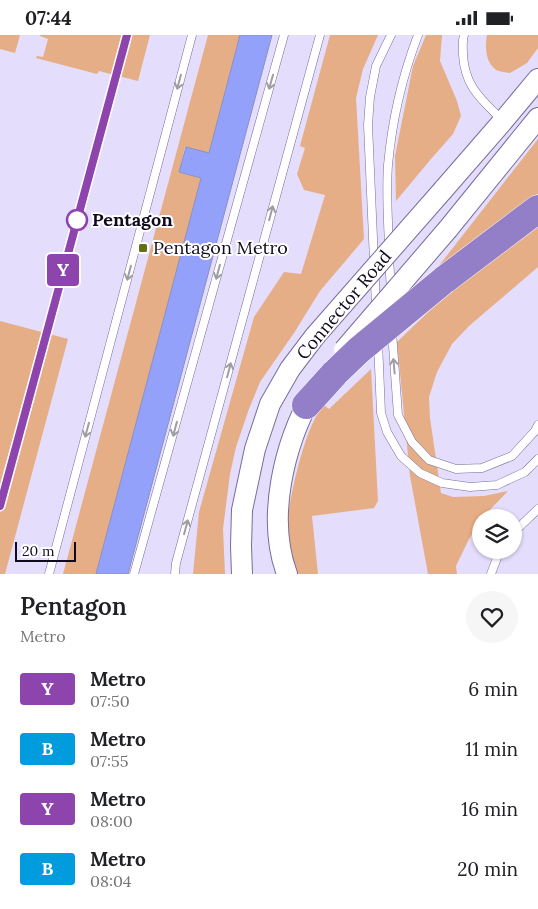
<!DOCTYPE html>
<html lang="en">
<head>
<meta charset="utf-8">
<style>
  :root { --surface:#fff; --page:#f6f6f6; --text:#202124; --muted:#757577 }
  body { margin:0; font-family:Lora,serif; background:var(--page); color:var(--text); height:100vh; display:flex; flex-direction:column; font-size:19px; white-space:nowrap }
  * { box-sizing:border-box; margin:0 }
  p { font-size:16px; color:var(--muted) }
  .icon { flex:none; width:28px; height:28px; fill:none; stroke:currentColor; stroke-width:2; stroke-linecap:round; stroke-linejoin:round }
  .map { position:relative; height:539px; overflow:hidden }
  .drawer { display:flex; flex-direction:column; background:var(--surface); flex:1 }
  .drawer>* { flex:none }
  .badge { padding:0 10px; border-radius:4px; font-size:18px; line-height:32px }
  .tools { position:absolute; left:472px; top:474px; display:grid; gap:10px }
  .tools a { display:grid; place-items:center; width:50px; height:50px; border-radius:50%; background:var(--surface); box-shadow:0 1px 4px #0004; font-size:25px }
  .scale { position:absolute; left:15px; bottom:12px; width:61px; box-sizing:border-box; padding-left:5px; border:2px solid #100b1c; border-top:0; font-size:14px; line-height:18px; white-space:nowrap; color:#100b1c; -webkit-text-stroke:4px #fff; paint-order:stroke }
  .map>.badge { position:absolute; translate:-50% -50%; box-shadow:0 0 0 2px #fff }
  .round { display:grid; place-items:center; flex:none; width:52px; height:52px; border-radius:26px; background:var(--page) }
  .summary { display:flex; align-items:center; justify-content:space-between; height:85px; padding:0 20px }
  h1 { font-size:24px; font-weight:600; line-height:38px }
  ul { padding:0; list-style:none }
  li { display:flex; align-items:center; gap:15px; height:60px; padding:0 20px }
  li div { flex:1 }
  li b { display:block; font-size:19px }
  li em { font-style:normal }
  li .badge { min-width:55px; font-weight:700; text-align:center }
  .status { display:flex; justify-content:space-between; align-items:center; height:35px; padding:0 25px; background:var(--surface); direction:ltr }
  .status svg { height:14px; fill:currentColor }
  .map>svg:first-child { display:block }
</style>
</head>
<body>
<div class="status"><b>07:44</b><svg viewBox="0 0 49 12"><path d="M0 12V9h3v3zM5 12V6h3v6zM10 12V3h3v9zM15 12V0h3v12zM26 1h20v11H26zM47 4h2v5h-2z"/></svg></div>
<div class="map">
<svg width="538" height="539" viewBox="0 0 538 539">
  <rect width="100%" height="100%" fill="#e4ddfc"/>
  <path fill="#e6ae86" d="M0 0H20L15 18 0 14Z
    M40 0H150L138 46 99 36 97 39 36 23 37 21 43 22 48 4 40 1Z
    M208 0H240L209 118 185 112 179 137 201 143 96 539H63Z
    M330 0H378L363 34 356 63 364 204 320 256 294 298 260 347 249 374 236 412 230 439 223 494 225 539H193L199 477 254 282 284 237 301 239 325 160 304 155 297 139 305 113 300 111Z
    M426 0H442L440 26 457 66 461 81 453 99 431 124 396 166 395 121 413 31Z
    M487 0H538V13L527 28 510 38C505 37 498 37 495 34 485 26 485 11 487 0Z
    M538 104V159L434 237Z
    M538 189V232L469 291 452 309 437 337 429 362 430 383 441 458 453 462 484 461 508 456 483 482H481V484L468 506 456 531 457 539H428L410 441 397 307 451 255Z
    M0 286 68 304 5 539H0Z
    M371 334 378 466 374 473 312 481 318 539H285C286 525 284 510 286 496 289 466 304 391 324 370L329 374Z"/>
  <path fill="#94a1fb" stroke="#8790c0" d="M240 0H272L128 539H96L201 143 179 137 186 112 209 118Z"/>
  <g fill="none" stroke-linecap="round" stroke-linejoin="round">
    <defs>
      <path id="service" d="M464 0C462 6 463 13 463 20 465 52 481 64 502 85
        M389 211C388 184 386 157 388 130 392 86 402 42 418 0
        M389 222 391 256
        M376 271 368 90 370 62 376 31 391 0
        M392 297 398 380 412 407 429 425 456 434 482 433 512 421 535 396 538 390
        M378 307 381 378 387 397 401 421 420 438 442 448 470 452 497 450 525 437 538 424
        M514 497 538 474
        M49 539 192 0
        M134 539 284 0
        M175 539 176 528 320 0
        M491 539 500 515"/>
      <path id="tertiary" d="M443 155 503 86 538 44
        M448 194 538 83
        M242 539 241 511 242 475 255 414 270 369 290 334 315 301
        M287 539C266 483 284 409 313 358"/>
      <path id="motorway" d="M444 245 538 174
        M306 370 335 338"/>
    </defs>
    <use href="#service" stroke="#796c9b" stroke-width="9"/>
    <use href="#tertiary" stroke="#796c9b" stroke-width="22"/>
    <use href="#motorway" stroke="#fff" stroke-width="29"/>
    <use href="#service" stroke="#fff" stroke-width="8"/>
    <use href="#tertiary" stroke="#fff" stroke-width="20"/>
    <use href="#motorway" stroke="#937ec8" stroke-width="28"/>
    <defs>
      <path id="tertiary-bridge" d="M315 301 443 155
        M344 315 448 194"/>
      <path id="motorway-bridge" d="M335 338 359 315 444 245"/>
    </defs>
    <use href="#tertiary-bridge" stroke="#796c9b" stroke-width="22" stroke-linecap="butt"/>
    <use href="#motorway-bridge" stroke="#fff" stroke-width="29" stroke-linecap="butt"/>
    <use href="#tertiary-bridge" stroke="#fff" stroke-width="20"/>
    <use href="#motorway-bridge" stroke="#937ec8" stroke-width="28"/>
  </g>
  <defs><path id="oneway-shaft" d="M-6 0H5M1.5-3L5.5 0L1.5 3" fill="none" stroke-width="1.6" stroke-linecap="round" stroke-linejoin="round" transform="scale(1.25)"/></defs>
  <g stroke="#9f9da4">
    <use href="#oneway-shaft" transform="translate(179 47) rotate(105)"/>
    <use href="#oneway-shaft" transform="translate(271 47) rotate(106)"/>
    <use href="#oneway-shaft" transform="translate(271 178) rotate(-75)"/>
    <use href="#oneway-shaft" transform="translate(218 237) rotate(105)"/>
    <use href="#oneway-shaft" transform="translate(129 238) rotate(105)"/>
    <use href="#oneway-shaft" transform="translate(394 331) rotate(-95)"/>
    <use href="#oneway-shaft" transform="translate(229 335) rotate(-75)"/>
    <use href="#oneway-shaft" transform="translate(175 394) rotate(105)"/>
    <use href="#oneway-shaft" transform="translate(87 395) rotate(105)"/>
    <use href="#oneway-shaft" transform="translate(186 492) rotate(-75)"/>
  </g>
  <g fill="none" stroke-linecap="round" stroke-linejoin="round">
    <defs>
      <path id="line" d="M0 471 127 0"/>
    </defs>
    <use href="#line" stroke="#fff" stroke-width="11"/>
    <use href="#line" stroke="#8e44ad" stroke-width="8"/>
  </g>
  <circle fill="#fff" stroke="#8e44ad" stroke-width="2.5" cx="77" cy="185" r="10"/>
  <rect fill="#656f18" stroke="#fff" stroke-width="2" x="138" y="208" width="10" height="10" rx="2.5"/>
  <g text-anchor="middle" stroke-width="4" stroke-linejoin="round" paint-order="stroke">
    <g font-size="18" font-weight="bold" fill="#100b1c" stroke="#fff" text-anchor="start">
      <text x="92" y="191">Pentagon</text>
    </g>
    <g font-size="18" fill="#100b1c" stroke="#fff" text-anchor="start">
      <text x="153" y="219">Pentagon Metro</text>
    </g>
    <g font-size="18" fill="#100b1c" stroke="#fff">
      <text transform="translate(344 270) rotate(-50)" y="6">Connector Road</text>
    </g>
  </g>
</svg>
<div class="tools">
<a><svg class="icon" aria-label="layers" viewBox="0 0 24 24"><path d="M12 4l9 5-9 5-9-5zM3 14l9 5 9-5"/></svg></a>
</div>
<div class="scale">20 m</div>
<b class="badge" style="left:63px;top:235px;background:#8e44ad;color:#fff">Y</b>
</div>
<section class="drawer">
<div class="summary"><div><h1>Pentagon</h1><p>Metro</p></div><a class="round"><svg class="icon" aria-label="heart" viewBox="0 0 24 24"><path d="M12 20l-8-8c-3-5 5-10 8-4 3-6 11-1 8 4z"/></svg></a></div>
<ul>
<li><span class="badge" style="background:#8e44ad;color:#fff">Y</span><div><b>Metro</b><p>07:50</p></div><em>6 min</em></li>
<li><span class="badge" style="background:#009cde;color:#fff">B</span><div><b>Metro</b><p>07:55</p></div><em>11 min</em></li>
<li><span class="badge" style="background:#8e44ad;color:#fff">Y</span><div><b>Metro</b><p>08:00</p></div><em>16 min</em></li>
<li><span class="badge" style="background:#009cde;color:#fff">B</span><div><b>Metro</b><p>08:04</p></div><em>20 min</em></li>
</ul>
</section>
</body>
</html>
